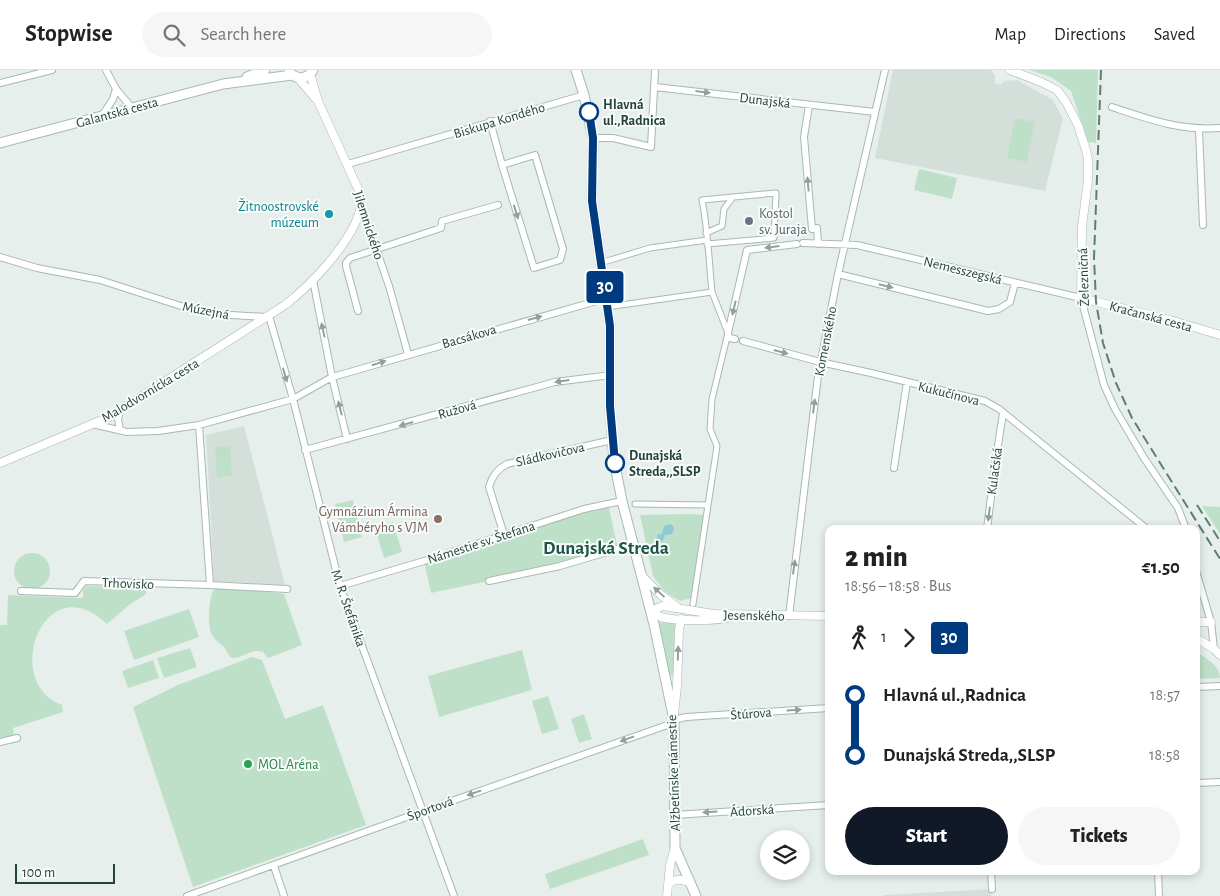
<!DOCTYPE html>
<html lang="en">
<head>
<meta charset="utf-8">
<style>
  :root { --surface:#fff; --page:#f6f6f6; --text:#222; --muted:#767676; --line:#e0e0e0; --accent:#111827 }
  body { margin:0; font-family:"Alegreya Sans",sans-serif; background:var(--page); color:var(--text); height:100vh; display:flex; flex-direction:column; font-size:19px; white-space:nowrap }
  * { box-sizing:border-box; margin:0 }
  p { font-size:16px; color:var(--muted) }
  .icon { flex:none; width:28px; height:28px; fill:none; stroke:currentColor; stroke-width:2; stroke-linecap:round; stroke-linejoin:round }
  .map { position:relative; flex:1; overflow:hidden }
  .details { position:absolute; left:825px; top:455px; width:375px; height:350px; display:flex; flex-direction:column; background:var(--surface); border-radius:10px; box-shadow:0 2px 8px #0003 }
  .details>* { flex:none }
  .badge { padding:0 10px; border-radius:4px; font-size:18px; line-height:32px }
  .tools { position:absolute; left:760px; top:760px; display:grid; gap:10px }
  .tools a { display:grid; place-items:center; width:50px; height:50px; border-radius:50%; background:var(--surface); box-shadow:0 2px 8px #0003; font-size:25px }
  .scale { position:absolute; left:15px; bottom:12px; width:100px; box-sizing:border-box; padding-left:5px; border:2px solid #24423a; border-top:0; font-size:14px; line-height:18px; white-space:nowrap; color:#24423a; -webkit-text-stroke:4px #f7fbf9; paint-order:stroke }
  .map>.badge { position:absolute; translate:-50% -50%; box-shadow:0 0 0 2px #fff }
  .legs { display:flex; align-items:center; gap:8px; height:55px; padding:0 20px; font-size:16px }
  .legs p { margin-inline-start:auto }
  .overview { display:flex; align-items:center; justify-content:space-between; height:85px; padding:0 20px }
  h1 { font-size:28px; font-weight:800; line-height:38px }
  .button { display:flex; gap:10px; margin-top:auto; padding:10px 20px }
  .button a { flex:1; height:58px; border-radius:30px; background:var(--accent); color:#fff; font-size:20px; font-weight:800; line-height:58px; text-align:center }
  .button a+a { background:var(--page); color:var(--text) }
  ul { padding:0 20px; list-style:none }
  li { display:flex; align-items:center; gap:18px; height:60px; font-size:19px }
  li i { display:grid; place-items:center; width:8px; height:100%; margin:0 6px; background:currentColor }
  li i::after { content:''; width:12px; height:12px; margin:-6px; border:4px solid; border-radius:50%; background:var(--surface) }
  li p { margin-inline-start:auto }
  li:first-child i { background:linear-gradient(#0000 50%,currentColor 0) }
  li:last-child i { background:linear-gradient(currentColor 50%,#0000 0) }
  header { display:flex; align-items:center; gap:30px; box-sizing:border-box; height:70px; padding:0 25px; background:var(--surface); border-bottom:1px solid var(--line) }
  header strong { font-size:24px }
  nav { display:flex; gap:28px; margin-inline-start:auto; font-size:18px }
  .search { width:350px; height:45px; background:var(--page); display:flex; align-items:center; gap:12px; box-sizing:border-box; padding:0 18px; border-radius:28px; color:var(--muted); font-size:19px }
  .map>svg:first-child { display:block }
</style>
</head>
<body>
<header>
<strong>Stopwise</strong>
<div class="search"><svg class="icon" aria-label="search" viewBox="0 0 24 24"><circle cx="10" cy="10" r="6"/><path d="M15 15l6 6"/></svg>Search here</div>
<nav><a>Map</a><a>Directions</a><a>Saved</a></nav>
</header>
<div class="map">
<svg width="1220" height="826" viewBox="0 0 1220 826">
  <rect width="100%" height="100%" fill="#e6efeb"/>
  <path fill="#d4dfda" d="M893 0H991L995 5V13L999 15 1005 11 1017 10 1053 30 1063 49 1045 121 875 88Z
    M244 356 273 467 285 515 214 511 206 365Z
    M992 819 991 826H882L884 825Z"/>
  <path fill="#bfe0c8" d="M1029 0H1098L1096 73 1088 72 1071 21 1051 7Z
    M1015 48 1035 52 1027 92 1007 88Z
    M919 99 957 108 952 129 914 120Z
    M230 376 232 406 217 407 215 377Z
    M353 430 362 467 344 472 335 434Z
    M608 434 618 479 560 496 431 523 424 491Z
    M1202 436 1220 437V464Z
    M691 444 706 445 692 528 680 531 665 522 653 506 640 445Z
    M393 452 402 482 384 488 375 458Z
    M14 501a18 18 0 1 1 36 0a18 18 0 1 1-36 0Z
    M87 516 147 518 146 524 129 535 107 554C45 494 0 612 62 635L63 642 13 658 14 665 0 668V555H7L8 525 83 528V520Z
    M215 518 262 521 284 524 302 575 268 588 263 582C251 578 245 587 234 588 228 588 227 580 224 577 219 572 213 569 211 563 207 554 209 524 215 518Z
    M189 539 199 567 134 590 124 561Z
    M659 552 675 553V605L667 606Z
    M190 578 197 597 164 608 157 588Z
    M522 580 532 620 439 647 428 606Z
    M1196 582C1206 588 1220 595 1220 608L1196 609Z
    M252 587 262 590 285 649 323 635 366 755 193 817 133 637 178 615Z
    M153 590 159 608 128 618 122 601Z
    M548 626 559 659 542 664 532 631Z
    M584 644 592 669 579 673 571 649Z
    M643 769 649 785 550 819 545 804Z"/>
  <path fill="#8ec9d4" d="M670 454 674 457 673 463 669 465H665L662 472 657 471V465L662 464 664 456Z"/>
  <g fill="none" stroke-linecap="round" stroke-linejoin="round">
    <defs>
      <path id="pedestrian" d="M706 163 722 156 724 139 733 127
        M607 191 650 178 707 170
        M614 236 712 222C709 191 708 160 702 130L776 123 774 168 707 174
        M635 434 708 435
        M693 534 717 376 710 359 712 329 728 263 712 222"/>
      <path id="minor" d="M106 0 116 19 132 38
        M0 13 52 0
        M655 17 875 42
        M809 35 804 67 812 159 817 158 818 174
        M1112 37C1148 49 1180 61 1220 58
        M102 46 113 29 116 19
        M490 51 502 95 534 198 560 190 563 179 535 85 502 95
        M1199 60 1203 155
        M593 68H613L651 77 655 0
        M348 94 584 25
        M361 135 389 216 408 284
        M803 173 857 175 1081 228 1104 315 1115 339 1144 388 1178 438 1186 459
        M0 187 37 198 100 210 187 238 215 244 266 247
        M838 204 988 241 999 239 1010 232 1015 213
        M313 210 332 307 347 369
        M358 241 346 196V193L350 188 441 158 442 151 498 135
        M269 246 293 329 340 516 454 826
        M735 269 729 268 728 263 747 180 797 174
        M743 271 820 292 871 303 985 331 999 339 1147 459
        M92 354 127 362 158 361 199 355 293 329 332 307 350 302 607 228
        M199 355 210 515
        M120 360 118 349 120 340
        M305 380 555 312 611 305
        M894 398 907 312
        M987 459 995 395 1003 343
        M504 465 489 417C492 406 497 399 507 394L612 370
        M1196 501 1211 552 1214 579
        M489 511 560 496 634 474
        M340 516 424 491 584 439 622 431
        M21 521 75 523 84 511 210 515 287 519
        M789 546 818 306 838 204 885 0
        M1196 617 1220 616
        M674 650 686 647 829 638
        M0 672 17 668
        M1196 713 1220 712
        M674 745 829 735
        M274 796 284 826
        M991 801 992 819
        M1158 801 1159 826
        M187 826 429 739 673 653"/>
      <path id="tertiary" d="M1010 0 1041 12 1057 20 1066 32 1078 55 1086 80 1088 90V110L1082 157 1081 228 1170 250 1220 265
        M298 8 315 28
        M0 393 109 347 285 235C311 215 348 176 359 144 362 136 360 129 359 121L318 31 310 4
        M641 505 661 525 677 537
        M737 545C722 552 681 551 665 548 660 547 655 544 651 541L663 536 714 544 829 546
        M1196 552H1211
        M1196 568 1214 579 1220 585
        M674 644 677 616 679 560 681 549
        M668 815C675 807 680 810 690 812
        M667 826 670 795 675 778"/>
      <path id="secondary" d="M576 0 584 25 593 68 592 131 610 256V336L614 390 622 431 654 554 674 650 675 778 696 826
        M289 2C297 10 307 10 313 0
        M247 7 265 0
        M0 73 223 14 292 5"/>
    </defs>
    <use href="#pedestrian" stroke="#a8b8b2" stroke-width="7"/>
    <use href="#minor" stroke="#a8b8b2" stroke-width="8"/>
    <use href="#tertiary" stroke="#a8b8b2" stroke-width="9"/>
    <use href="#secondary" stroke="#a4bbb3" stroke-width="11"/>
    <use href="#pedestrian" stroke="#fff" stroke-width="5"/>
    <use href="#minor" stroke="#fff" stroke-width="6"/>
    <use href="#tertiary" stroke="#fff" stroke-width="8"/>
    <use href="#secondary" stroke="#fff" stroke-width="9"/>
    <path stroke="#5f7d75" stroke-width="2" stroke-dasharray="10 5" stroke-linecap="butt" d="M1101 0 1094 188 1096 232 1103 273 1116 313 1132 348 1220 489
      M1197 435 1220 471"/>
  </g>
  <defs><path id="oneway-solid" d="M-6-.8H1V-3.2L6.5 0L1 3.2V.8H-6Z" transform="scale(1.25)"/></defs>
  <g fill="#92a09c">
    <use href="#oneway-solid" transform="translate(703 22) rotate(7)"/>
    <use href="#oneway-solid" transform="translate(808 114) rotate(-95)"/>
    <use href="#oneway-solid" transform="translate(516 142) rotate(73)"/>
    <use href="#oneway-solid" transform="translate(772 177) rotate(173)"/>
    <use href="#oneway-solid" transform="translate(886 216) rotate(14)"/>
    <use href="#oneway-solid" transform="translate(734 238) rotate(103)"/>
    <use href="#oneway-solid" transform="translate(535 248) rotate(-15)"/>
    <use href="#oneway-solid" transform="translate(323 260) rotate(-102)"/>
    <use href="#oneway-solid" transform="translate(781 282) rotate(15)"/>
    <use href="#oneway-solid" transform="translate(379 293) rotate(-17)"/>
    <use href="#oneway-solid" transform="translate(285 305) rotate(74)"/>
    <use href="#oneway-solid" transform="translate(562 311) rotate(172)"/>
    <use href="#oneway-solid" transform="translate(814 336) rotate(-83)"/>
    <use href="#oneway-solid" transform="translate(340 338) rotate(-104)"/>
    <use href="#oneway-solid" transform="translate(406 354) rotate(164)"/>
    <use href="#oneway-solid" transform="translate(989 444) rotate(97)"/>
    <use href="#oneway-solid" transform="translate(794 497) rotate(-82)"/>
    <use href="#oneway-solid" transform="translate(659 522) rotate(-137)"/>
    <use href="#oneway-solid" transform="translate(678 583) rotate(-88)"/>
    <use href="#oneway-solid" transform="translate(794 640) rotate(-3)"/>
    <use href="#oneway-solid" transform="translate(627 669) rotate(160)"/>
    <use href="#oneway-solid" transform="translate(474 723) rotate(161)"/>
    <use href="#oneway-solid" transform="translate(710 742) rotate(176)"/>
  </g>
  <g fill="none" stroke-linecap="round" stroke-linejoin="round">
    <defs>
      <path id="line-1" d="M589 42 593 68 592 131 610 256V336L615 393"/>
    </defs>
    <use href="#line-1" stroke="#fff" stroke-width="11"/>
    <use href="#line-1" stroke="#003b80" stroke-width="8"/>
  </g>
  <g fill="#fff" stroke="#003b80" stroke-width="2.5">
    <circle cx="589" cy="42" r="9"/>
    <circle cx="615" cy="393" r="9"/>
  </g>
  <circle fill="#0f9aa8" stroke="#f7fbf9" stroke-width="2" cx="329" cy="144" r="5"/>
  <circle fill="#6b7280" stroke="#f7fbf9" stroke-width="2" cx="749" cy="151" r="5"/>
  <circle fill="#8d6e63" stroke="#f7fbf9" stroke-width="2" cx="438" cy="449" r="5"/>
  <circle fill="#2e9e5b" stroke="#f7fbf9" stroke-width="2" cx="248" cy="694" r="5"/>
  <g text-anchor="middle" stroke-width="4" stroke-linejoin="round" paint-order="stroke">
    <g font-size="14" fill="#24423a" stroke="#f7fbf9">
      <text transform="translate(765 30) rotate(7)" y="5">Dunajská</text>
      <text transform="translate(117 42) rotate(-15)" y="5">Galantská cesta</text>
      <text transform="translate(499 50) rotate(-17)" y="5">Biskupa Kondého</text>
      <text transform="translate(369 155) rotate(72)" y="5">Jilemnického</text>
      <text transform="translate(963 200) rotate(14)" y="5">Nemesszegská</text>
      <text transform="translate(1083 207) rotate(-92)" y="5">Železničná</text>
      <text transform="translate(206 240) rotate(11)" y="5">Múzejná</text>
      <text transform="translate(1151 246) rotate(15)" y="5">Kračanská cesta</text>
      <text transform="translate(469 266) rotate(-16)" y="5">Bacsákova</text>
      <text transform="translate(825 271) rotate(-79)" y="5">Komenského</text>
      <text transform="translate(150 320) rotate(-31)" y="5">Malodvornícka cesta</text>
      <text transform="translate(949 323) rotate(14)" y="5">Kukučínova</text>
      <text transform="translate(457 339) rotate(-16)" y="5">Ružová</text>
      <text transform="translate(550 384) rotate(-13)" y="5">Sládkovičova</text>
      <text transform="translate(994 401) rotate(-82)" y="5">Kulačská</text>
      <text transform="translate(481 472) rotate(-18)" y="5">Námestie sv. Štefana</text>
      <text transform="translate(128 513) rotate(2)" y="5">Trhovisko</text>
      <text transform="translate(349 538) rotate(71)" y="5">M. R. Štefánika</text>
      <text transform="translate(754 545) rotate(1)" y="5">Jesenského</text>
      <text transform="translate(751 643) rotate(-4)" y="5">Štúrova</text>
      <text transform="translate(673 703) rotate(-92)" y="5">Alžbetínske námestie</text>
      <text transform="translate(430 738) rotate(-20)" y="5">Športová</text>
      <text transform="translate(752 740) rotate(-4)" y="5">Ádorská</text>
    </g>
    <g font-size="14" font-weight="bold" fill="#24423a" stroke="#f7fbf9" text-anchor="start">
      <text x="603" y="39">Hlavná<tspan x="603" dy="16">ul.,Radnica</tspan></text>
      <text x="629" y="390">Dunajská<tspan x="629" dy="16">Streda,,SLSP</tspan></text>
    </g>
    <g font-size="14" fill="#0d838f" stroke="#f7fbf9" text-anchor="end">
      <text x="319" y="141">Žitnoostrovské<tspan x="319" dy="16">múzeum</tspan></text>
    </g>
    <g font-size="14" fill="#5b616d" stroke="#f7fbf9" text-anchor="start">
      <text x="759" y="148">Kostol<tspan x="759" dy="16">sv. Juraja</tspan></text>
    </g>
    <g font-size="14" fill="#785e54" stroke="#f7fbf9" text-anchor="end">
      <text x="428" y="446">Gymnázium Ármina<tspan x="428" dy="16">Vámbéryho s VJM</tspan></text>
    </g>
    <g font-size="14" fill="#27864d" stroke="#f7fbf9" text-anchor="start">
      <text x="258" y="699">MOL Aréna</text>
    </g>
    <g font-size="19" font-weight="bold" fill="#1f5548" stroke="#f7fbf9">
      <text x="606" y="484">Dunajská Streda</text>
    </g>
  </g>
</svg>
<div class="tools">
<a><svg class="icon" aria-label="layers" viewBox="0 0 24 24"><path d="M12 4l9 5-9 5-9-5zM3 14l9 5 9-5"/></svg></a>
</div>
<div class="scale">100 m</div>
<b class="badge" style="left:605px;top:217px;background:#003b80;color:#fff">30</b>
<section class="details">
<div class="overview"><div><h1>2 min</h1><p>18:56 – 18:58 · Bus</p></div><b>€1.50</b></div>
<div class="legs"><svg class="icon" aria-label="walk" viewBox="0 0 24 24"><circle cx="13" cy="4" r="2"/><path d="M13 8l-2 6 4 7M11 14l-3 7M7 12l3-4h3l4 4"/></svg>1<svg class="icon" aria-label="forward" viewBox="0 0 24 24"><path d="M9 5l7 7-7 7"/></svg><b class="badge" style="background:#003b80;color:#fff">30</b></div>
<ul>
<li><i style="color:#003b80"></i><b>Hlavná ul.,Radnica</b><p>18:57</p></li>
<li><i style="color:#003b80"></i><b>Dunajská Streda,,SLSP</b><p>18:58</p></li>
</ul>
<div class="button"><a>Start</a><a>Tickets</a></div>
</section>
</div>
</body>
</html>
